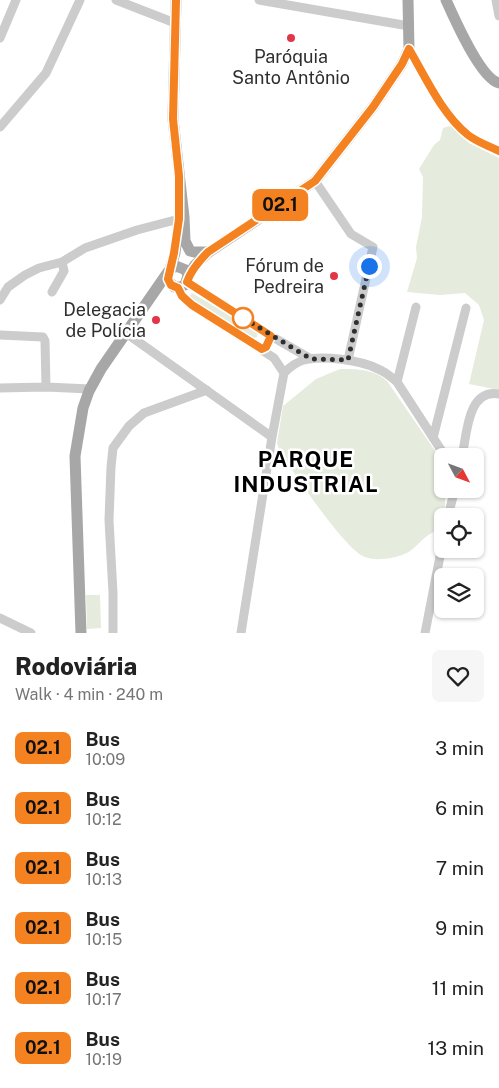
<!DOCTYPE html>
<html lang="en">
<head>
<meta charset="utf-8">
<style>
  :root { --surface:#fff; --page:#f6f6f6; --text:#222; --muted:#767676 }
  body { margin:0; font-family:"Public Sans",sans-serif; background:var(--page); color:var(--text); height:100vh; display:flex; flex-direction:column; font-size:19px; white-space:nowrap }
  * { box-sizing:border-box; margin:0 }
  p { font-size:16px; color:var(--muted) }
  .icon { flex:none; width:28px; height:28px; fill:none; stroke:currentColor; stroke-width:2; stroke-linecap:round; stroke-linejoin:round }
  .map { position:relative; height:633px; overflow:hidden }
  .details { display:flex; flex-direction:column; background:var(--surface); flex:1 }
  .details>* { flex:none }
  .badge { padding:0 10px; border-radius:8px; font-size:18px; line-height:32px }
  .needle { width:32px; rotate:131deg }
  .fabs { position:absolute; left:434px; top:448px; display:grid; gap:10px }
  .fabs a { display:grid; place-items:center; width:50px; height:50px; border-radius:8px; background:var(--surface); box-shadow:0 1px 4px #0004; font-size:25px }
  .you { position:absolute; width:25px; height:25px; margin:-12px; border:4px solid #fff; border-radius:50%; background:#1a73e8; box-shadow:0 0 0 8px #1a73e833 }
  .map>.badge { position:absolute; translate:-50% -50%; box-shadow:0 0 0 2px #fff }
  .round { display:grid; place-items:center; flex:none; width:52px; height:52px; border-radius:8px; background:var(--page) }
  .headline { display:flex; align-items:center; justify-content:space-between; height:85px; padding:0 15px }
  h1 { font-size:24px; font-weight:800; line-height:38px }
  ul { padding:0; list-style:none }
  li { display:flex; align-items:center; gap:15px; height:60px; padding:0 15px }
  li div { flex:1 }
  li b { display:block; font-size:19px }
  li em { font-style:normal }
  li .badge { min-width:55px; font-weight:700; text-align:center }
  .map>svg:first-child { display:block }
</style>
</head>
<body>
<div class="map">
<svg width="499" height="633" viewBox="0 0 499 633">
  <rect width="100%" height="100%" fill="#fff"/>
  <path fill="#e5ebdd" d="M453 125 469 143 499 158V390L469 384 484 320 479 305 465 293 440 295 407 292 417 258 416 247 422 217 423 177 419 169 434 145 440 140 443 128Z
    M192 293 258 332 257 337 254 338 198 304 189 297Z
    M340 369C357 369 374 369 387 381L442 461V489H445V506L439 530C423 534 416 551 402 555 391 559 376 561 365 557 344 549 296 475 281 454L277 443 283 406 316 379Z
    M86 595H100L101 628 87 629Z"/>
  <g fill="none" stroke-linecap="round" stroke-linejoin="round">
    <path stroke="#ccc" stroke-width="9" d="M116 0 175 23
      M259 0 409 26
      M496 0 499 16
      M0 38 16 0
      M409 49C425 77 443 115 468 135 477 142 489 146 499 151
      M0 127 46 73 80 0
      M315 181 351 234 373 247 348 360
      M187 282 271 336 311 359
      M178 288 182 296 193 305 274 358 284 373 272 437 241 633
      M52 292 64 271 62 262
      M0 300 8 287 25 275 39 268 62 262 85 248 137 230 179 219
      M126 333 272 437
      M0 335 43 337 45 341 46 387
      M284 373C290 367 296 362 304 360 322 355 361 360 378 369 386 372 391 377 397 382L445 456
      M397 382 416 307
      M0 388 46 387 90 389
      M433 438 466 308
      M462 456C467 436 467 388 499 394
      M448 516 455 489
      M0 618 31 633
      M113 633V593L109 520 111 467 113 448 129 426 144 413 207 390
      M425 633 442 546"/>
    <path stroke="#a7a7a7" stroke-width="11" d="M176 0 173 119 184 217 185 241 190 251 194 252H209
      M446 0C454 18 481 79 499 83
      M170 269 176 266 186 270 188 276 185 285 180 287H174L167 279 175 253 179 219
      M188 276 195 265 209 252 315 181 373 107 402 64 409 49 408 0
      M81 633 75 456 83 408 89 391 101 369 168 272"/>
  </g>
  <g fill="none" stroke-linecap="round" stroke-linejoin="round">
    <defs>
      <path id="line" d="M176 0 173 119 179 176V219L174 253 168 279 171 285 178 288 182 296 192 305 262 349 266 347 271 336 187 282C191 270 199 261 208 252L315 181 373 107 402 64 409 49C426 78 442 114 468 135 477 142 489 146 499 151"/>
    </defs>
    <use href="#line" stroke="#fff" stroke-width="11"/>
    <use href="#line" stroke="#f58220" stroke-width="8"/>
    <path stroke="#2f2f2f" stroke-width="5" stroke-dasharray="0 9" d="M243 318 240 316 311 359 348 360 369 266"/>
  </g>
  <g fill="#e03647" stroke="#fff" stroke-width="2">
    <circle cx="291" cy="38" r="5"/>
    <circle cx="334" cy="276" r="5"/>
    <circle cx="156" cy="320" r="5"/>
  </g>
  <circle fill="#fff" stroke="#f58220" stroke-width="2.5" cx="243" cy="318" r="10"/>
  <g text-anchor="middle" stroke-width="5" stroke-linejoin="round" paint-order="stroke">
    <g font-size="18" fill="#2f2f2f" stroke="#fff" text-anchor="end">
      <text x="291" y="63" text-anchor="middle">Paróquia<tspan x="291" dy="21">Santo Antônio</tspan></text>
      <text x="324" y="272">Fórum de<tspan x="324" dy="21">Pedreira</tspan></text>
      <text x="146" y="316">Delegacia<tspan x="146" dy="21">de Polícia</tspan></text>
    </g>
    <g font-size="22" font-weight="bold" letter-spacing="1" fill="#000" stroke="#fff">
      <text x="306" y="467">PARQUE<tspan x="306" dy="25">INDUSTRIAL</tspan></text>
    </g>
  </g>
</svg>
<div class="fabs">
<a><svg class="needle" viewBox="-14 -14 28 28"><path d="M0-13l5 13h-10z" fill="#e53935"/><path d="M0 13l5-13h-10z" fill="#767676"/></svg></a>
<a><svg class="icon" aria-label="locate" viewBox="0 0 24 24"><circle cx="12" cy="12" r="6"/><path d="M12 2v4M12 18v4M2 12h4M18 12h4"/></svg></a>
<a><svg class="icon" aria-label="layers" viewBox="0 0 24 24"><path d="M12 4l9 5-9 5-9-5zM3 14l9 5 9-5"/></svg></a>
</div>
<div class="you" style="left:369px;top:266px"></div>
<b class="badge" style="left:280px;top:205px;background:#f58220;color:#111">02.1</b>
</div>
<section class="details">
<div class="headline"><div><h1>Rodoviária</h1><p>Walk · 4 min · 240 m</p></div><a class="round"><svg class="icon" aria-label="heart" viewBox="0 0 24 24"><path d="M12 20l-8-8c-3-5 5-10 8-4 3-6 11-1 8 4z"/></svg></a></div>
<ul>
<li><span class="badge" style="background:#f58220;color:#111">02.1</span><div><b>Bus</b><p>10:09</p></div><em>3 min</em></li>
<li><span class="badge" style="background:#f58220;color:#111">02.1</span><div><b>Bus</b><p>10:12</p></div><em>6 min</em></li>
<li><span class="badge" style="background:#f58220;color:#111">02.1</span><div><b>Bus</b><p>10:13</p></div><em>7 min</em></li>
<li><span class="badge" style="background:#f58220;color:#111">02.1</span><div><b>Bus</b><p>10:15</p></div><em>9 min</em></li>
<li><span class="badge" style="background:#f58220;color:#111">02.1</span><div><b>Bus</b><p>10:17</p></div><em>11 min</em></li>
<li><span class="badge" style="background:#f58220;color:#111">02.1</span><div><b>Bus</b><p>10:19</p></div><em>13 min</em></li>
</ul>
</section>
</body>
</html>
